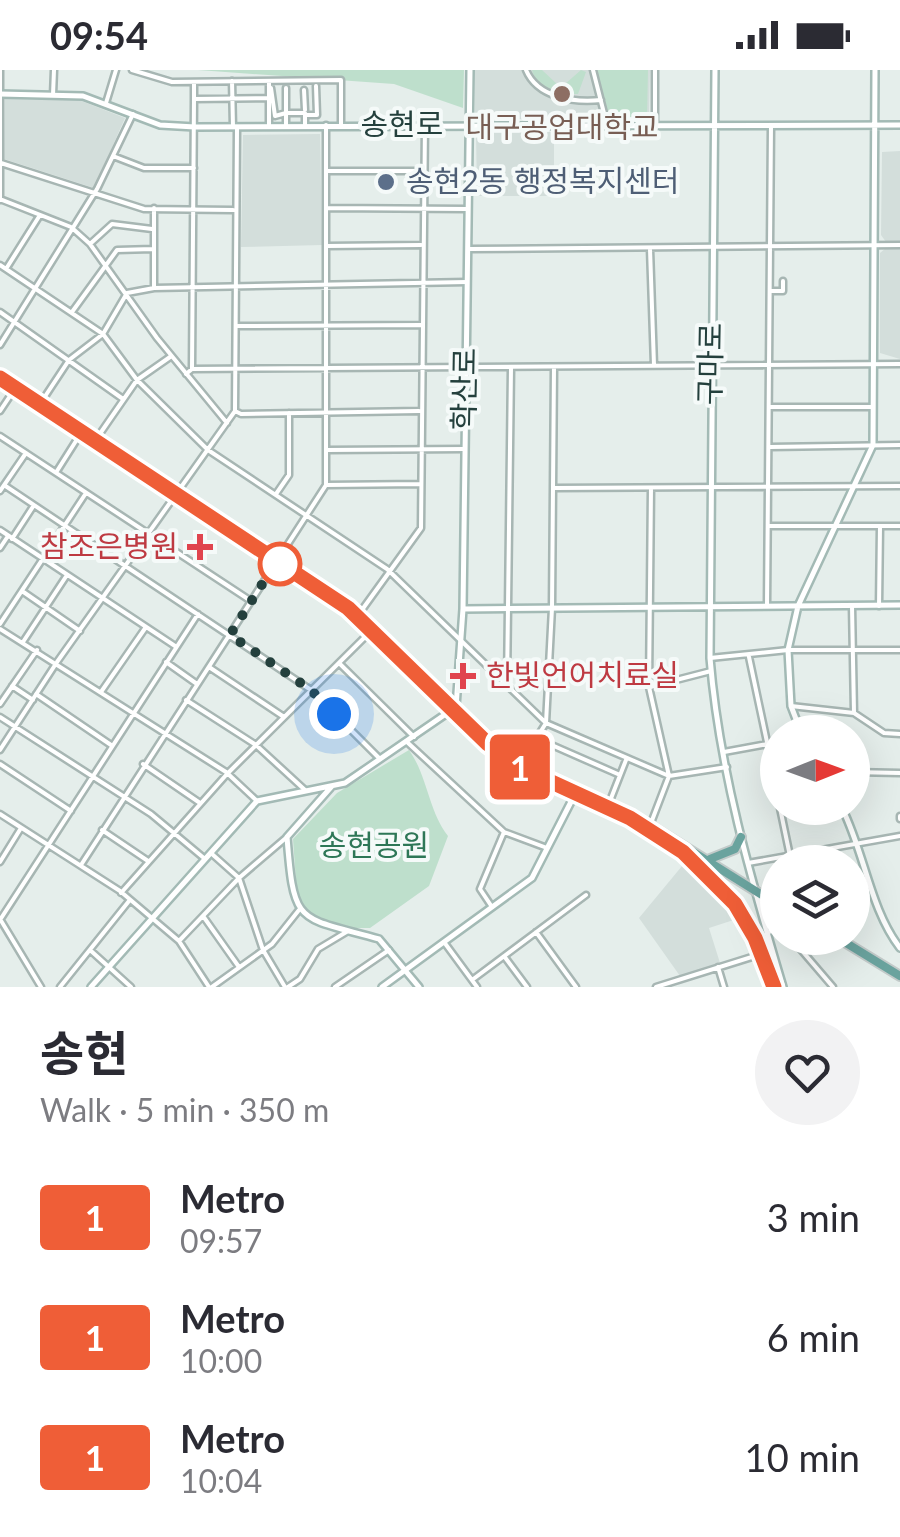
<!DOCTYPE html>
<html lang="en">
<head>
<meta charset="utf-8">
<style>
  :root { --surface:#fff; --page:#f2f2f3; --text:#2b2b33; --muted:#7c7c81 }
  body { margin:0; font-family:Lato,"Noto Sans KR",sans-serif; background:var(--page); color:var(--text); height:100vh; display:flex; flex-direction:column; font-size:38px; white-space:nowrap }
  * { box-sizing:border-box; margin:0 }
  p { font-size:32px; color:var(--muted) }
  .icon { flex:none; width:55px; height:55px; fill:none; stroke:currentColor; stroke-width:2; stroke-linecap:round; stroke-linejoin:round }
  .map { position:relative; height:917px; overflow:hidden }
  .sheet { display:flex; flex-direction:column; background:var(--surface); flex:1 }
  .sheet>* { flex:none }
  .badge { padding:0 20px; border-radius:8px; font-size:35px; line-height:65px }
  .needle { width:65px; rotate:89deg }
  .controls { position:absolute; left:760px; top:645px; display:grid; gap:20px }
  .controls a { display:grid; place-items:center; width:110px; height:110px; border-radius:50%; background:var(--surface); box-shadow:0 10px 40px #0002; font-size:50px }
  .you { position:absolute; width:50px; height:50px; margin:-25px; border:8px solid #fff; border-radius:50%; background:#1a73e8; box-shadow:0 0 0 15px #1a73e833 }
  .map>.badge { position:absolute; translate:-50% -50%; box-shadow:0 0 0 5px #fff }
  .round { display:grid; place-items:center; flex:none; width:105px; height:105px; border-radius:52px; background:var(--page) }
  .overview { display:flex; align-items:center; justify-content:space-between; height:170px; padding:0 40px }
  h1 { font-size:48px; font-weight:700; line-height:75px }
  ul { padding:0; list-style:none }
  li { display:flex; align-items:center; gap:30px; height:120px; padding:0 40px }
  li div { flex:1 }
  li b { display:block; font-size:38px }
  li em { font-style:normal }
  li .badge { min-width:110px; font-weight:700; text-align:center }
  .status { display:flex; justify-content:space-between; align-items:center; height:70px; padding:0 50px; background:var(--surface); direction:ltr }
  .status svg { height:28px; fill:currentColor }
  .map>svg:first-child { display:block }
</style>
</head>
<body>
<div class="status"><b>09:54</b><svg viewBox="0 0 49 12"><path d="M0 12V9h3v3zM5 12V6h3v6zM10 12V3h3v9zM15 12V0h3v12zM26 1h20v11H26zM47 4h2v5h-2z"/></svg></div>
<div class="map">
<svg width="900" height="917" viewBox="0 0 900 917">
  <rect width="100%" height="100%" fill="#e5eeeb"/>
  <path fill="#d3dedb" d="M475 0H650L649 49H475Z
    M5 29 79 30 125 48 94 118 4 89Z
    M476 62H554V126H477Z
    M320 64 322 175 241 177 243 65Z
    M900 81V172H886L881 165 882 82Z
    M886 178H900V289L880 283V183Z
    M684 784 725 832 738 826 749 845 709 858 720 893 680 906 639 848 682 796Z"/>
  <path fill="#bedfcc" d="M198 0H464L463 38 394 14Z
    M532 0H542L557 14H565L581 0 586 2 578 24C560 25 536 19 532 0Z
    M595 0H648L647 47H609Z
    M409 680C428 707 428 740 448 766L429 816 370 858H337L306 840 297 826 293 769 337 723Z"/>
  <g fill="none" stroke-linecap="round" stroke-linejoin="round">
    <defs>
      <path id="street" d="M132 0 172 12 341 10V54
        M526 0C537 27 573 33 601 30
        M593 0 607 55
        M232 11 233 57
        M194 13V29L269 28
        M271 18 275 46 286 43V18
        M304 20 305 40
        M53 25 54 0
        M106 33 116 0
        M655 54V0
        M305 55V45H317L316 16
        M269 56V11
        M286 56V43H305
        M113 86 144 98H194
        M1 93 144 139 233 140
        M326 101H421
        M0 129 71 157 90 174 157 268 227 353
        M0 130V0
        M327 138 467 139
        M90 174 112 154 152 159
        M327 176 421 175
        M470 179 900 175
        M650 179 654 295
        M0 195 103 264 137 310 208 380 387 499 546 653 669 706 727 697
        M6 199 40 145
        M154 218V138
        M772 221H783V211
        M0 242 123 329
        M72 242 117 180 153 179
        M236 256 421 255
        M0 275 97 119 133 44
        M192 299 194 29
        M186 304 192 299 900 294
        M42 331 69 290 103 264 127 223 154 218 467 212
        M770 337H873
        M0 341 16 317
        M235 341 241 344 419 341
        M0 366 251 531
        M97 368 137 310 170 287
        M770 377 900 375
        M327 380 465 379
        M57 401 81 363
        M4 415 311 620 379 688
        M326 415 421 414
        M555 418 900 416
        M651 418 649 617 669 706 651 753
        M0 421 26 383
        M276 424 289 405V343
        M770 456H900
        M0 460 175 576
        M12 469 34 435
        M0 478 8 466
        M22 521 80 561
        M767 536 771 56
        M852 536 854 643
        M879 536 880 456
        M359 544 421 458 425 54
        M0 554 86 423
        M0 559 226 702 257 731
        M23 572 67 505
        M749 587 778 724
        M710 588 788 580H900
        M166 592 197 614
        M339 593 414 667
        M209 597 284 647
        M12 616 33 630
        M507 616 511 298
        M649 617 711 601
        M101 622 146 557
        M36 624 111 675
        M186 630 256 675 305 720
        M0 634 37 580
        M791 636 854 643 884 663 900 664
        M0 647 151 744 205 789
        M538 669 620 705
        M407 672 504 762 547 778
        M0 680 57 592 235 341 237 59
        M724 682 778 672
        M0 694 71 741
        M143 694 200 733
        M518 698 546 653 552 538 554 297
        M852 702 900 703
        M608 736 626 690
        M780 738 790 786
        M0 744 120 821 179 871 209 917
        M900 746V749
        M102 760 148 791
        M212 784 239 808 263 880 285 917
        M0 792 21 758
        M748 793 900 766
        M81 795 326 415V55
        M121 823 227 704 371 561
        M492 837 480 819 504 762
        M203 846 239 897
        M0 849 41 917
        M0 850 198 544
        M536 862 576 917
        M767 864 778 854
        M791 868 833 917
        M179 871 239 808 287 767
        M444 872 477 917
        M90 880 131 917
        M504 886 527 917
        M718 897 724 917
        M472 910 586 825
        M60 917 129 831
        M212 917 272 874 299 840
        M288 917 300 909 318 879 348 861
        M335 917 389 880
        M656 917 771 881"/>
      <path id="secondary" d="M715 0 710 588C719 700 751 809 783 917
        M0 24 83 26 160 55 195 57 900 55
        M463 539 900 535
        M801 662 791 636 788 580 798 536 873 375 875 0
        M332 716 287 767C294 857 297 846 379 869L419 917
        M842 738C865 784 870 839 900 878
        M91 917 257 731 345 713 456 637 463 539 470 0
        M382 917 532 808 575 724"/>
      <path id="primary" d="M0 306 352 538 518 698 650 755 778 835
        M710 789 735 779 741 767
        M838 868 900 906"/>
    </defs>
    <use href="#street" stroke="#a7b6b3" stroke-width="9"/>
    <use href="#secondary" stroke="#a3bab5" stroke-width="10"/>
    <use href="#primary" stroke="#c2cac9" stroke-width="12"/>
    <use href="#street" stroke="#fff" stroke-width="4"/>
    <use href="#secondary" stroke="#fff" stroke-width="5"/>
    <use href="#primary" stroke="#6aa39e" stroke-width="8"/>
  </g>
  <g fill="none" stroke-linecap="round" stroke-linejoin="round">
    <defs>
      <path id="line" d="M0 308 348 538 488 674 521 698 630 748 683 782 735 834 755 868 774 917"/>
    </defs>
    <use href="#line" stroke="#fff" stroke-width="22"/>
    <use href="#line" stroke="#ef5e37" stroke-width="15"/>
    <path stroke="#24403d" stroke-width="10" stroke-dasharray="0 18" d="M280 494 278 489 230 565 311 620 334 644"/>
  </g>
  <circle fill="#8d6e63" stroke="#f5faf9" stroke-width="4" cx="562" cy="24" r="10"/>
  <circle fill="#5c6f8a" stroke="#f5faf9" stroke-width="4" cx="386" cy="112" r="10"/>
  <g fill="#e0444e" stroke="#f5faf9" stroke-width="4">
    <path d="M195 462h10v10h10v10h-10v10h-10v-10h-10v-10h10z"/>
    <path d="M458 591h10v10h10v10h-10v10h-10v-10h-10v-10h10z"/>
  </g>
  <circle fill="#fff" stroke="#ef5e37" stroke-width="5" cx="280" cy="494" r="20"/>
  <g text-anchor="middle" stroke-width="8" stroke-linejoin="round" paint-order="stroke">
    <g font-size="30" fill="#24403d" stroke="#f5faf9">
      <text x="402" y="65">송현로</text>
      <text transform="translate(711 294) rotate(-89)" y="10">구마로</text>
      <text transform="translate(465 319) rotate(-89)" y="10">학산로</text>
    </g>
    <g font-size="30" fill="#785e54" stroke="#f5faf9">
      <text x="562" y="68">대구공업대학교</text>
    </g>
    <g font-size="30" fill="#4e5e75" stroke="#f5faf9" text-anchor="start">
      <text x="406" y="122">송현2동 행정복지센터</text>
    </g>
    <g font-size="30" fill="#be3a42" stroke="#f5faf9" text-anchor="end">
      <text x="178" y="487">참조은병원</text>
      <text x="486" y="616" text-anchor="start">한빛언어치료실</text>
    </g>
    <g font-size="30" fill="#2e7757" stroke="#f5faf9">
      <text x="374" y="786">송현공원</text>
    </g>
  </g>
</svg>
<div class="controls">
<a><svg class="needle" viewBox="-14 -14 28 28"><path d="M0-13l5 13h-10z" fill="#e53935"/><path d="M0 13l5-13h-10z" fill="#7c7c81"/></svg></a>
<a><svg class="icon" aria-label="layers" viewBox="0 0 24 24"><path d="M12 4l9 5-9 5-9-5zM3 14l9 5 9-5"/></svg></a>
</div>
<div class="you" style="left:334px;top:644px"></div>
<b class="badge" style="left:520px;top:697px;background:#ef5e37;color:#fff">1</b>
</div>
<section class="sheet">
<div class="overview"><div><h1>송현</h1><p>Walk · 5 min · 350 m</p></div><a class="round"><svg class="icon" aria-label="heart" viewBox="0 0 24 24"><path d="M12 20l-8-8c-3-5 5-10 8-4 3-6 11-1 8 4z"/></svg></a></div>
<ul>
<li><span class="badge" style="background:#ef5e37;color:#fff">1</span><div><b>Metro</b><p>09:57</p></div><em>3 min</em></li>
<li><span class="badge" style="background:#ef5e37;color:#fff">1</span><div><b>Metro</b><p>10:00</p></div><em>6 min</em></li>
<li><span class="badge" style="background:#ef5e37;color:#fff">1</span><div><b>Metro</b><p>10:04</p></div><em>10 min</em></li>
</ul>
</section>
</body>
</html>
